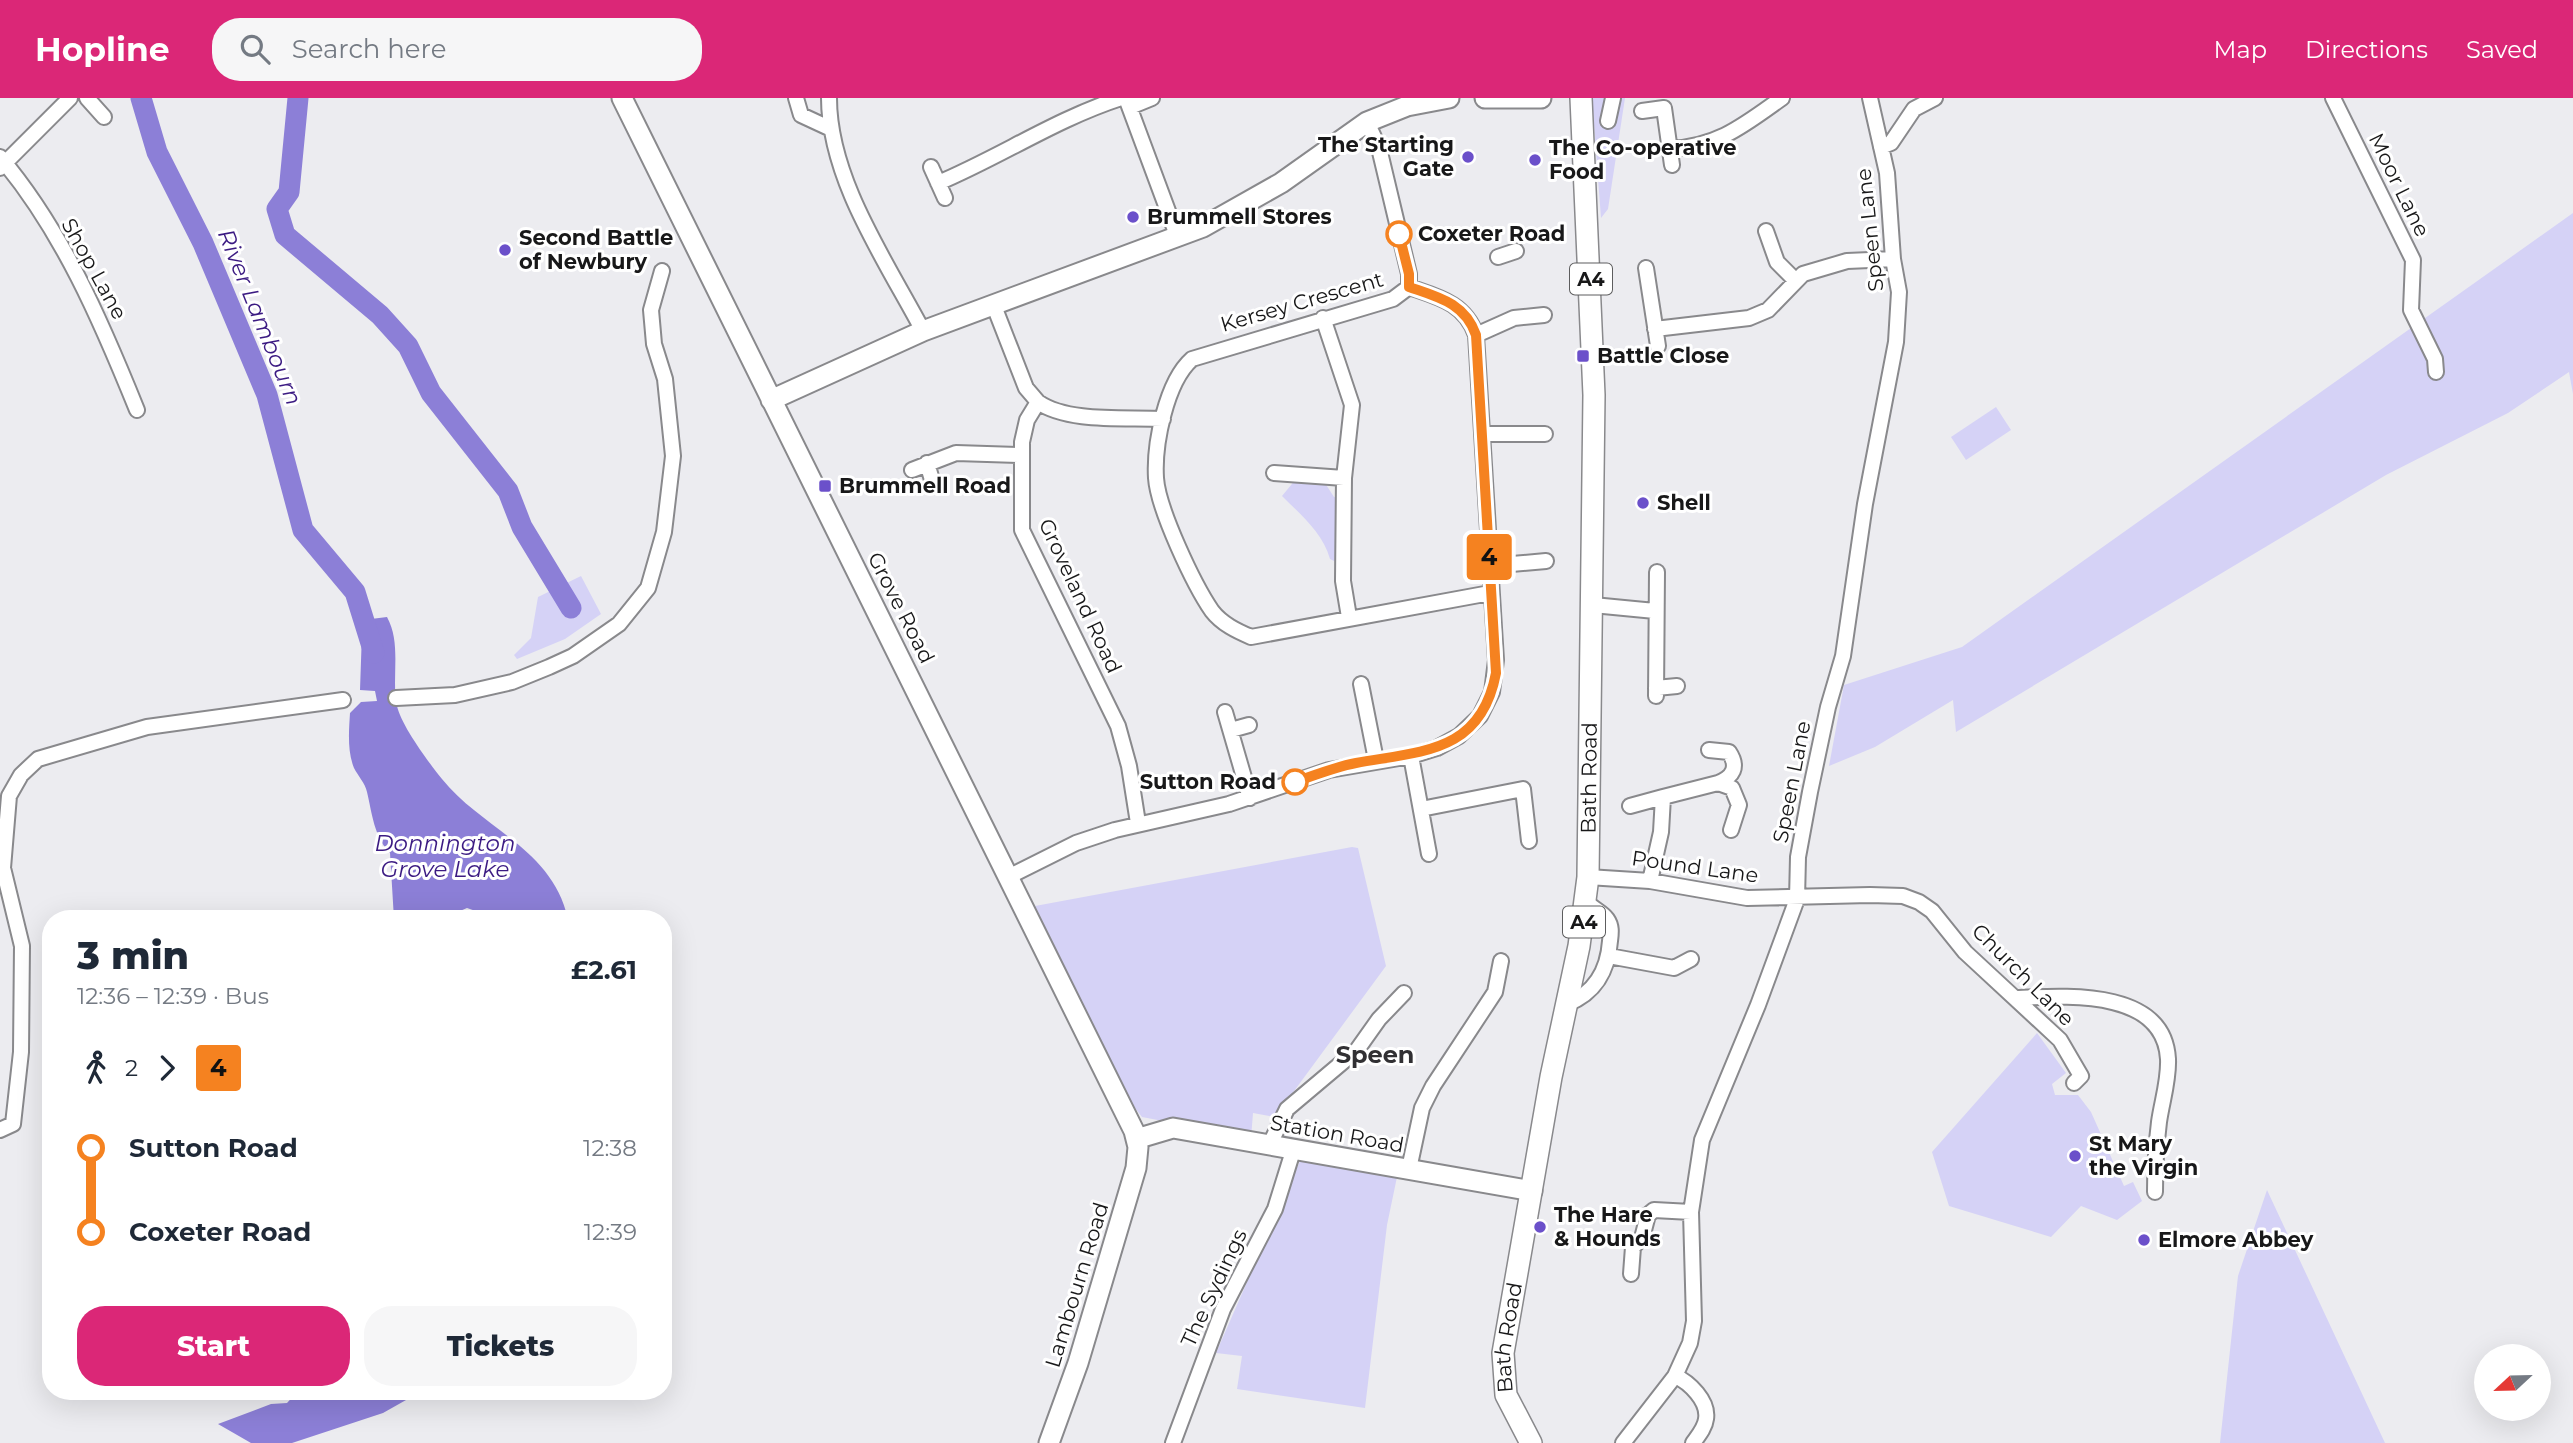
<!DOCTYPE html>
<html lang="en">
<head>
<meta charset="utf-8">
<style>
  :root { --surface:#fff; --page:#f6f6f7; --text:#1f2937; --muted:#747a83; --accent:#db2777 }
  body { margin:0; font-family:Montserrat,sans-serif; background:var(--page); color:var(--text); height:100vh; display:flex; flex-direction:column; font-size:26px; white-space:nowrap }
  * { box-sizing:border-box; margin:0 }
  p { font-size:23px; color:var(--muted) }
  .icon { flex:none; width:38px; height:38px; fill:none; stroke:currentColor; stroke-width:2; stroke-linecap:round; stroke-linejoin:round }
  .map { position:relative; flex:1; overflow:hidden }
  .drawer { position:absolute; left:42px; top:812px; width:630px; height:490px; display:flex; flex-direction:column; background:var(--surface); border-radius:28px; box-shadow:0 7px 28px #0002 }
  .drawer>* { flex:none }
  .badge { padding:0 14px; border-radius:5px; font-size:24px; line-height:46px }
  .needle { width:46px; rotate:248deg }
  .fabs { position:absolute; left:2474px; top:1246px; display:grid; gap:14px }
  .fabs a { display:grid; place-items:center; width:77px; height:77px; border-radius:50%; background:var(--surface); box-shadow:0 7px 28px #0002; font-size:35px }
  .map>.badge { position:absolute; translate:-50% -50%; box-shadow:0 0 0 4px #fff }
  .legs { display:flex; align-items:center; gap:10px; height:77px; padding:0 35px; font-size:23px }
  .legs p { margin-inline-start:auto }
  .headline { display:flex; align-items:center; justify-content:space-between; height:119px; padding:0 35px }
  h1 { font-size:38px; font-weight:800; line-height:52px }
  .button { display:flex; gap:14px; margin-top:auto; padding:14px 35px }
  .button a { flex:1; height:80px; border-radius:28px; background:var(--accent); color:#fff; font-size:28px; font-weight:800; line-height:80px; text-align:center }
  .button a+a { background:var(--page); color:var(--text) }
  ul { padding:0 35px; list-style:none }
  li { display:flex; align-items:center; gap:24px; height:84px; font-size:26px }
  li i { display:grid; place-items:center; width:10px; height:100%; margin:0 9px; background:currentColor }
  li i::after { content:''; width:18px; height:18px; margin:-9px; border:5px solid; border-radius:50%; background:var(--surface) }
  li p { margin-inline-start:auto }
  li:first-child i { background:linear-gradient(#0000 50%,currentColor 0) }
  li:last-child i { background:linear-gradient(currentColor 50%,#0000 0) }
  header { display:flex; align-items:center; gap:42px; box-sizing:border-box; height:98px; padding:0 35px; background:var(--accent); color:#fff }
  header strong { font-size:33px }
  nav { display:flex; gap:38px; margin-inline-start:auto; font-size:24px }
  .search { width:490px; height:63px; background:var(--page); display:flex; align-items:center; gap:18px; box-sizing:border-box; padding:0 24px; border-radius:28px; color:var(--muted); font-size:26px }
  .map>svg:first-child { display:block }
</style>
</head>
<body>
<header>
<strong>Hopline</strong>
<div class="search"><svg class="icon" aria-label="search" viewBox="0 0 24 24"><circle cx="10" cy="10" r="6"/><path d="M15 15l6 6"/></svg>Search here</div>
<nav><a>Map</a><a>Directions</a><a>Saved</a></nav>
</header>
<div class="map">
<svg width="2573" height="1345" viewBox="0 0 2573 1345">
  <rect width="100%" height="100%" fill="#ececf0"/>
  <path fill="#d5d2f6" d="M1592 0H1625L1608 111 1601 120Z
    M2573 115V296L2569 274 2508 315 2386 377 1956 634 1953 602 1875 649 1829 668 1844 587 1962 549Z
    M1996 309 2011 332 1966 362 1951 339Z
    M1296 381 1323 382 1334 399H1340L1336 464 1330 461C1323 435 1300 416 1282 398Z
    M581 478 601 516 565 541 517 561 514 557 531 540 538 499Z
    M1352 749 1358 750 1386 868 1275 1019 1253 1015 1251 1040 1142 1019 1131 1005 1035 808Z
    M2037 935 2066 975 2052 986 2055 997H2078L2091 1014 2124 1088 2133 1084 2142 1103 2117 1122 2081 1108 2051 1139 1949 1108 1932 1054Z
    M1300 1063 1397 1079 1387 1127 1365 1310 1237 1291 1242 1258 1216 1255Z
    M2267 1092 2385 1345H2220L2238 1178Z"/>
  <path fill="#8c7fd7" d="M387 519C402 546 391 580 397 608 401 627 429 665 442 681 482 731 552 750 568 821H485L484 816 467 810 453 816V821H394L390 755C374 739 372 715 367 694 365 685 358 678 354 670 347 653 349 632 350 615L361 604 377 603 375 593 360 592 362 534 371 521Z
    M298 1293H422L383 1315 292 1345H251L218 1326 271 1306 287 1305Z"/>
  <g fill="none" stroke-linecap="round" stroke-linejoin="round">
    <path stroke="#8c7fd7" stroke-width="21" d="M141 0 157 54 203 145 267 297 303 432 355 494 374 555
      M298 0 289 94 277 111 285 137 380 217 408 248 431 295 508 393 522 429 571 510"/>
    <defs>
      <path id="street" d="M87 0 104 19
        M796 0 801 17 829 30
        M829 0C829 81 886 163 923 233
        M1126 0 1178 140
        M2333 0 2413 162 2411 212 2435 261 2436 274
        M1130 9 1152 0
        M1642 13 1664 10 1672 67
        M1608 23 1613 0
        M1367 24 1379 50 1409 176V189
        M1881 49 1891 45 1914 11 1935 0
        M1669 51C1718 49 1744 27 1782 0
        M0 59C62 132 101 223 137 312
        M931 69 945 100
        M0 70 70 0
        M938 85C1000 59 1056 21 1121 0
        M1766 133 1777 164 1795 182
        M1498 159 1516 153
        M1646 170 1658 248
        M1409 189 1393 201 1192 261C1166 284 1154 346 1156 380 1158 411 1194 487 1212 513 1222 526 1237 533 1251 539L1490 495
        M994 208 1026 290 1038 304 1027 322 1022 344V432L1118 628 1129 668 1138 725
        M1323 220 1352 307 1344 380 1343 483 1349 519
        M1655 231 1749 220 1768 212 1803 176 1847 163 1893 161
        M1476 237 1514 220 1544 217
        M1038 304C1068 325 1126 319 1163 321
        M1482 336H1545
        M927 365 932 382
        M912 372 956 355 1021 357
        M1274 375 1344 380
        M1489 468 1546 463
        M1593 507 1655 513
        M1361 586 1376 662
        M1656 590 1677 588
        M1656 598 1657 474
        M396 600 455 597 512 584 549 569 573 558 619 526 648 490 664 434 673 358 665 281 654 246 651 212 662 173
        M1225 614 1250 700
        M1231 632 1249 627
        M1709 652 1729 654C1739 669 1733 679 1718 685
        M1411 658 1429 756
        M1630 708 1663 699
        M1421 711 1523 691 1529 743
        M1008 779 1076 745 1115 732 1229 706 1329 672 1411 658 1437 650 1459 638 1480 618 1492 594 1496 562 1476 237C1465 205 1438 199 1409 189
        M1588 779 1650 783 1747 800 1870 797 1903 798 1919 804 1932 813 1965 854 2060 942 2081 978 2074 985
        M1650 783 1661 734 1663 699 1718 685 1732 690 1739 707 1731 732
        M1609 858 1674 870 1691 861
        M2016 900C2065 898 2164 890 2168 961 2169 982 2162 1003 2159 1024 2156 1048 2155 1070 2155 1094
        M1567 906C1595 895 1608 872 1610 843 1611 835 1612 828 1607 821 1602 814 1593 811 1587 804
        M0 1032 13 1026 21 954 22 848 3 770 9 698 21 677 38 661 147 629 343 602
        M1269 1048 1287 1011 1357 952 1379 921 1404 895
        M1409 1071 1422 1010 1433 988 1495 894 1501 863
        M1631 1176 1633 1149 1642 1140 1648 1117 1654 1112 1691 1114
        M1675 1278C1689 1284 1709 1303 1706 1321 1705 1330 1698 1338 1693 1345
        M1173 1345 1223 1211 1275 1111 1293 1053
        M1623 1345 1675 1278 1690 1245 1694 1223 1691 1114 1702 1042 1758 907 1797 801 1798 759 1810 694 1828 609 1843 558 1865 406 1896 244 1899 194 1893 161 1887 75 1870 0"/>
      <path id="secondary" d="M622 0 1134 1033 1138 1049 1136 1070 1078 1265 1049 1345
        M1485 0H1541
        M771 302 923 233 1203 129 1281 85 1367 24 1407 8 1449 0
        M1136 1041 1173 1030 1532 1093"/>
      <g id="primary">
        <path id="s1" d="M1531 1345 1506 1297 1503 1255 1551 979 1579 848 1588 779 1594 297 1581 0"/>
      </g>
    </defs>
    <use href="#street" stroke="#89898c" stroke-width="18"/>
    <use href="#secondary" stroke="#89898c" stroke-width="23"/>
    <use href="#primary" stroke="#89898c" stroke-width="24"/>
    <use href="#street" stroke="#fff" stroke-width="14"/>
    <use href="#secondary" stroke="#fff" stroke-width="19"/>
    <use href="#primary" stroke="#fff" stroke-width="21"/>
  </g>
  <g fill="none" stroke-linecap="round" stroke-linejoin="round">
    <defs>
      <path id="line-1" d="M1295 684C1315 677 1335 669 1356 665 1422 653 1481 655 1496 575L1476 237C1465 205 1438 199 1409 189V176L1399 136"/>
    </defs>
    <use href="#line-1" stroke="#fff" stroke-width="16"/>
    <use href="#line-1" stroke="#f58220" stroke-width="10"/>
  </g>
  <g fill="#6b50ca" stroke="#fff" stroke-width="2.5">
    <circle cx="1468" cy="59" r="7"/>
    <circle cx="1535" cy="62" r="7"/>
    <circle cx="1133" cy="119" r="7"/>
    <circle cx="505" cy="152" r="7"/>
    <rect x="1576" y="251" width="14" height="14" rx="3.5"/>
    <rect x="818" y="381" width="14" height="14" rx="3.5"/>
    <circle cx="1643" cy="405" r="7"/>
    <circle cx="2075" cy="1058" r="7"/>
    <circle cx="1540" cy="1129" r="7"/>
    <circle cx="2144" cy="1142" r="7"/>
  </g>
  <g fill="#fff" stroke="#f58220" stroke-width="3.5">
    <circle cx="1399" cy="136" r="12"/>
    <circle cx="1295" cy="684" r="12"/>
  </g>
  <g text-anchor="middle" stroke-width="6" stroke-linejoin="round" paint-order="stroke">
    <g fill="#fff" stroke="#5d5d5e" stroke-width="2">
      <rect x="1570" y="165.5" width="42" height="31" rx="5"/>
      <rect x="1563" y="808.5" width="42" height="31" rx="5"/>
    </g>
    <g font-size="19" font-weight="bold" fill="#181819">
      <text x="1591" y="188">A4</text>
      <text x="1584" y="831">A4</text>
    </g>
    <g font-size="21" font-weight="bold" fill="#181819" stroke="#fff" text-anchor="start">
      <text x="1454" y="54" text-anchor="end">The Starting<tspan x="1454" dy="24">Gate</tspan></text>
      <text x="1549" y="57">The Co-operative<tspan x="1549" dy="24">Food</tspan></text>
      <text x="1147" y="126">Brummell Stores</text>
      <text x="519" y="147">Second Battle<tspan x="519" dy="24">of Newbury</tspan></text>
      <text x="1597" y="265">Battle Close</text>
      <text x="839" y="395">Brummell Road</text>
      <text x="1657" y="412">Shell</text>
      <text x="2089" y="1053">St Mary<tspan x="2089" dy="24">the Virgin</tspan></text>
      <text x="1554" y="1124">The Hare<tspan x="1554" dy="24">&amp; Hounds</tspan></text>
      <text x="2158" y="1149">Elmore Abbey</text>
    </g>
    <g font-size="21" fill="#181819" stroke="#fff">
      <text transform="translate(2399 87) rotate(64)" y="7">Moor Lane</text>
      <text transform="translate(1870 132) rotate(-96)" y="7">Speen Lane</text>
      <text transform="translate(94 171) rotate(61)" y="7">Shop Lane</text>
      <text transform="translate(1302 204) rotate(-16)" y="7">Kersey Crescent</text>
      <text transform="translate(1080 498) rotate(65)" y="7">Groveland Road</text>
      <text transform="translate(901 510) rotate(63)" y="7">Grove Road</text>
      <text dy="7" stroke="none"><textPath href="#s1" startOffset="679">Bath Road</textPath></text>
      <text transform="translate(1792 684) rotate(-79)" y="7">Speen Lane</text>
      <text transform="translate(1695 769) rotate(8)" y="7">Pound Lane</text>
      <text transform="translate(2023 877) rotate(45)" y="7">Church Lane</text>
      <text transform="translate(1337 1036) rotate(10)" y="7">Station Road</text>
      <text transform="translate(1077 1187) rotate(-73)" y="7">Lambourn Road</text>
      <text transform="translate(1214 1190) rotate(-65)" y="7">The Sydings</text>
      <text dy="7" stroke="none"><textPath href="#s1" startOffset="112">Bath Road</textPath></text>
    </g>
    <g font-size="21" font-weight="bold" fill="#181819" stroke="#fff" text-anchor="start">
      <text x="1418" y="143">Coxeter Road</text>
      <text x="1276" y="691" text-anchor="end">Sutton Road</text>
    </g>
    <g font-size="23" font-style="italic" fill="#3b1a82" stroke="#fff">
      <text transform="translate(260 219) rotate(68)" y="8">River Lambourn</text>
      <text x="445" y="753">Donnington<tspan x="445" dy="26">Grove Lake</tspan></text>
    </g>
    <g font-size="24" font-weight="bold" fill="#313033" stroke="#fff">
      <text x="1375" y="965">Speen</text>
    </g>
  </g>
</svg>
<div class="fabs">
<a><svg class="needle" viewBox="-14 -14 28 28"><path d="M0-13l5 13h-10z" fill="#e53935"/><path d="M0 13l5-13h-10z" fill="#747a83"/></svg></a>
</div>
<b class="badge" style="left:1489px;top:459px;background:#f58220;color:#111">4</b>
<section class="drawer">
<div class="headline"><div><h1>3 min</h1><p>12:36 – 12:39 · Bus</p></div><b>£2.61</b></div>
<div class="legs"><svg class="icon" aria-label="walk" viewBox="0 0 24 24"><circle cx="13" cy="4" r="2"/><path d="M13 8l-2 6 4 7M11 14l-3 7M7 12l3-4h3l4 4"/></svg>2<svg class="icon" aria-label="forward" viewBox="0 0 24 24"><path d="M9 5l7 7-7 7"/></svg><b class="badge" style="background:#f58220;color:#111">4</b></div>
<ul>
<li><i style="color:#f58220"></i><b>Sutton Road</b><p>12:38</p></li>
<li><i style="color:#f58220"></i><b>Coxeter Road</b><p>12:39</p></li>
</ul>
<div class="button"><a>Start</a><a>Tickets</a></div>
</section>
</div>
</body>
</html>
